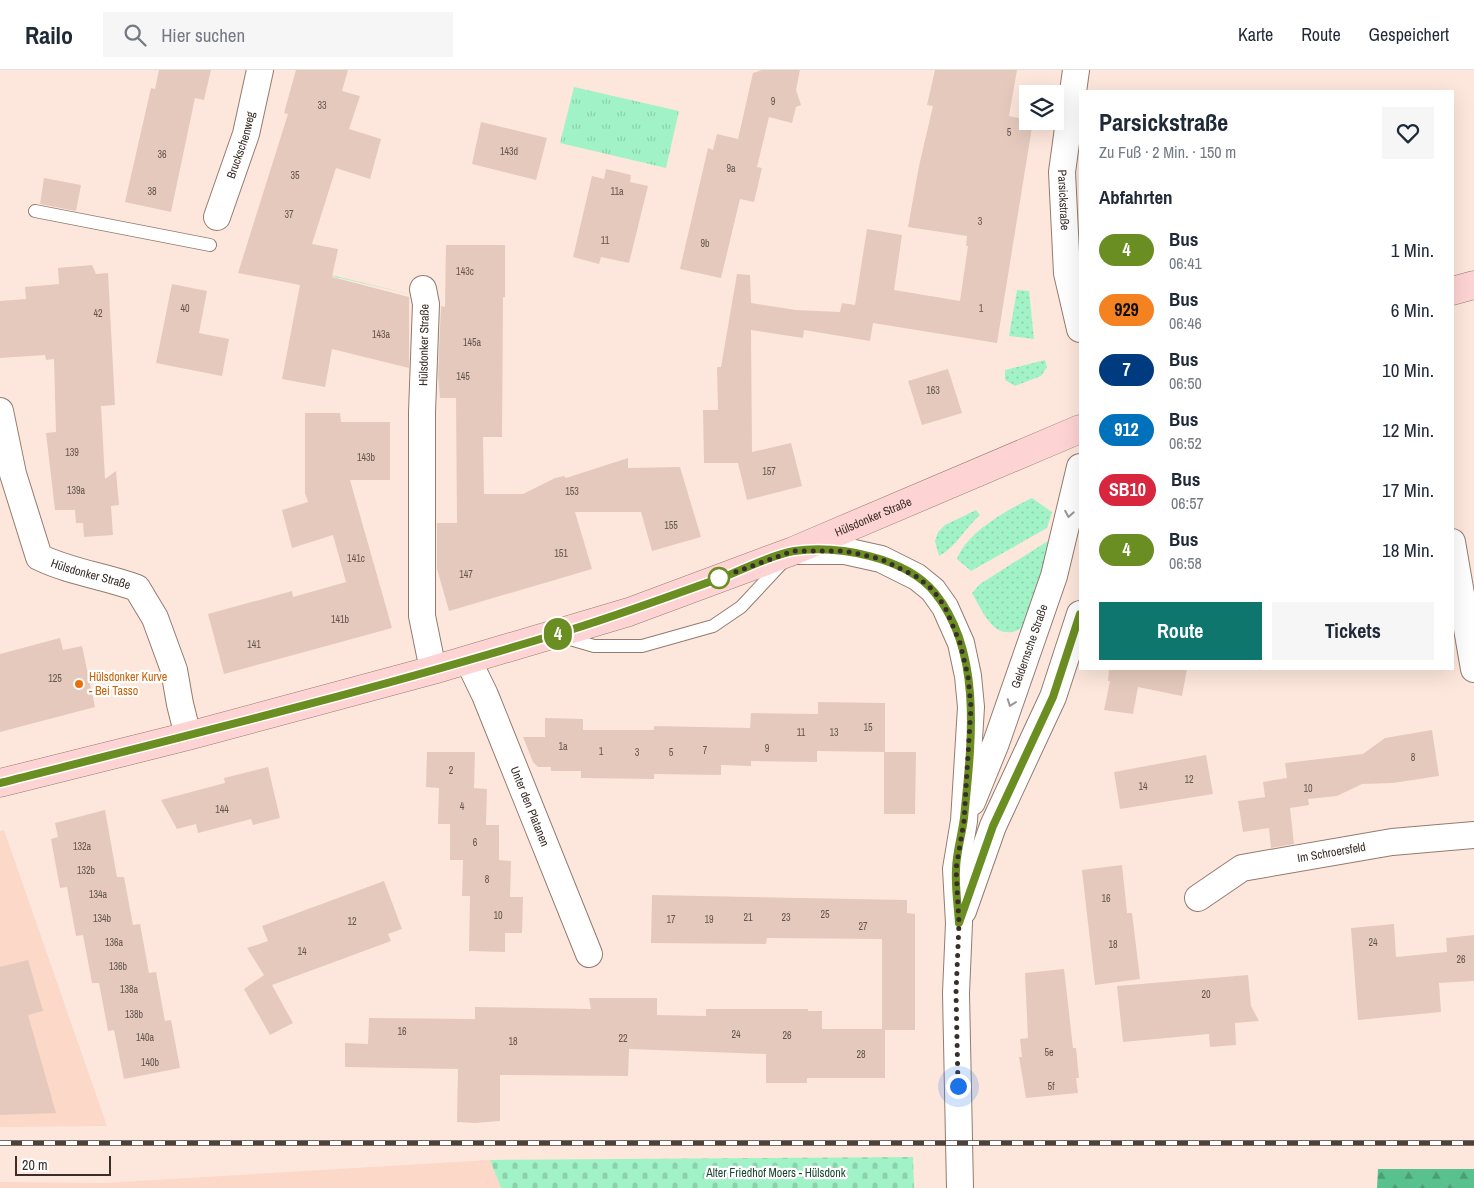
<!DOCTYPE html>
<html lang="de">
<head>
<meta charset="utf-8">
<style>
  :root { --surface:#fff; --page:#f6f6f7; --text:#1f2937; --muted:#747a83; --line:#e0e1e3; --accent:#0f766e }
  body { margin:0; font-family:"Archivo Narrow",sans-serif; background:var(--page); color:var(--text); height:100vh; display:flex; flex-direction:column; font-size:19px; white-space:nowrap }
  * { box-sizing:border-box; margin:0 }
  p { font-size:16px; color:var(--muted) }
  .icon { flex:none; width:28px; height:28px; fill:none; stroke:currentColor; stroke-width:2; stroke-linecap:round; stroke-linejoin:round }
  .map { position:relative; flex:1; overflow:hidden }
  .details { position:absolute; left:1079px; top:20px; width:375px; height:580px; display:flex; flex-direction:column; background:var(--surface); border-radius:0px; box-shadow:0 5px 20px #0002 }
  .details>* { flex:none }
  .badge { padding:0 10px; border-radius:16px; font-size:18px; line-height:32px }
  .buttons { position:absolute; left:1019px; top:15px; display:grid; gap:10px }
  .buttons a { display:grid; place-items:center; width:45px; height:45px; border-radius:0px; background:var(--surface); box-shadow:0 5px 20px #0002; font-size:25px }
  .scale { position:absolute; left:15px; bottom:12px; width:96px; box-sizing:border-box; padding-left:5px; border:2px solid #392e29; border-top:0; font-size:14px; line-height:18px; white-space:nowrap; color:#392e29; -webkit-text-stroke:4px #fff; paint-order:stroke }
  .you { position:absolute; width:25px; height:25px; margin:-12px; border:4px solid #fff; border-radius:50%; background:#1a73e8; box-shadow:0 0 0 8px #1a73e833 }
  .map>.badge { position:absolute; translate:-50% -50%; box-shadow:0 0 0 2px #fff }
  h2 { padding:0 20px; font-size:19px; line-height:45px }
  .round { display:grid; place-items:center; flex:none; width:52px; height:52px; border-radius:0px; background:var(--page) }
  .overview { display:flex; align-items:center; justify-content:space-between; height:85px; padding:0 20px }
  h1 { font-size:24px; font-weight:700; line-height:38px }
  .cta { display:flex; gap:10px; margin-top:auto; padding:10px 20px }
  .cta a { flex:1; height:58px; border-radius:0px; background:var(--accent); color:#fff; font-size:20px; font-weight:700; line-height:58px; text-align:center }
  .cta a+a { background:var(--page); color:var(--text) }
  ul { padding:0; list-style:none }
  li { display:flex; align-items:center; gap:15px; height:60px; padding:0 20px }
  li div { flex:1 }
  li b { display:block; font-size:19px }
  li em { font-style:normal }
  li .badge { min-width:55px; font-weight:700; text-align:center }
  header { display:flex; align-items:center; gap:30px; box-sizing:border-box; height:70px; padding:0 25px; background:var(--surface); border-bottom:1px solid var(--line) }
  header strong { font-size:24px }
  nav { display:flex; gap:28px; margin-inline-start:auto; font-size:18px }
  .search { width:350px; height:45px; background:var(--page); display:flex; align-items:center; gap:12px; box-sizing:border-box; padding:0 18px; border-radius:0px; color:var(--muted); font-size:19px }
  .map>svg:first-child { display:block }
</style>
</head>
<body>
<header>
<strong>Railo</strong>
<div class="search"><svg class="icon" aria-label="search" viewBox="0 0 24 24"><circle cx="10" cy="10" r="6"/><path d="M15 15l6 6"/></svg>Hier suchen</div>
<nav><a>Karte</a><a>Route</a><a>Gespeichert</a></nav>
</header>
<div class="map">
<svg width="1474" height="1118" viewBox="0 0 1474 1118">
  <defs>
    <pattern id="grass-dots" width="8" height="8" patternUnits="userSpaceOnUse" patternTransform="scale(1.25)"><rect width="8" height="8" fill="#a1f3c7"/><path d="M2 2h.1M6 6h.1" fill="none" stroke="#8bd1ab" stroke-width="1.8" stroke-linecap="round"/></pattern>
    <pattern id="forest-firs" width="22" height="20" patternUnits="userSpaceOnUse" patternTransform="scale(1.25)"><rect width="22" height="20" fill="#59c18e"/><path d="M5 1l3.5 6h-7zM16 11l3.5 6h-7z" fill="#4b9d74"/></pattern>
    <pattern id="cemetery-stones" width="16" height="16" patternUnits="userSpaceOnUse" patternTransform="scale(1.25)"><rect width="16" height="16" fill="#a1f3c7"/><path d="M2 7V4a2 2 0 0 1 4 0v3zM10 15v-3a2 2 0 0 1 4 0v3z" fill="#8bd1ab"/></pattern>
    <pattern id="park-tufts" width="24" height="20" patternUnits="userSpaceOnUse" patternTransform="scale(1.25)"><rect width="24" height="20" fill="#a1f3c7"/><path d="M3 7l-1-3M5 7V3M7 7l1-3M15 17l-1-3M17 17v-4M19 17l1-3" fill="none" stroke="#8bd1ab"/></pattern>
  </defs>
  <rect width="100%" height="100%" fill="#fde7dc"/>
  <path fill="#fbd8c7" d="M4 760 107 1056 0 1057V761Z
    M490 1090 501 1118H0V1112L105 1113Z"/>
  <path fill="url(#grass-dots)" d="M302 198 418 226 318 203Z
    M1017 220 1029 221 1034 269 1009 266Z
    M1045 290 1047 297 1041 306 1015 316 1005 310V300Z
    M1032 428 1052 442 1047 458 971 501 957 489C966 463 1008 439 1032 428Z
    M976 440 980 445C965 458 956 477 939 486L935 471 938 462 945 455Z
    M1054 467 1025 556C996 576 984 544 972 523L980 514Z"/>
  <path fill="url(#forest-firs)" d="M1378 1099H1474V1118H1377Z"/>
  <path fill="url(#cemetery-stones)" d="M913 1087 914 1118H501L490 1090Z"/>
  <path fill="url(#park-tufts)" d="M574 17 679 41 666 98 560 73Z"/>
  <path fill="#e5c9bd" d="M159 0H211L204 30 195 28 171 142 125 132 151 18 155 19Z
    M296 0H348L342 21 360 26 349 59 381 69 370 109 336 98 312 174 338 179 332 207 409 227V298L332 279 325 317 282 309 300 215 238 203 288 44 284 43Z
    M762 0H800L796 20 801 35 796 37 792 53 769 47 757 97 762 98 754 132 740 129 721 208 680 199 708 78 713 80 717 64 738 69 753 3Z
    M935 0H1017L1009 46 1033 51 997 273 873 253 870 271 804 260 803 268 751 260 752 382 791 373 802 416 747 430 738 393H704L703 340H718L717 297H721L737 204 750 205 751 233 796 240 840 242 842 233 855 235 867 159 902 165 894 220 960 231 968 176H966L967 166 908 157 919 96 933 36 927 35Z
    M481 52 547 68 536 110 472 94Z
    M606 99 631 105 630 112 648 116 629 193 601 187 599 194 573 187 592 106 604 109Z
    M44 108 81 115 76 141 40 134Z
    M446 175H505V227H503L502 367H483L484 424H523L555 408 564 406 566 408 628 388V398L680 397 701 467 652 481 641 442H575L592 499 449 541 437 499V453H457L456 328H440L438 305 441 236 445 237Z
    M92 195 96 204 108 203 115 335 101 336 105 409 116 401 119 435 111 436 113 465 84 467 83 453H76L75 440H55L46 363 56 362 54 289 46 290 45 285 0 288V231L26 229 25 217 59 214 58 198Z
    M172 214 207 221 199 263 229 269 222 306 156 293Z
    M948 299 962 343 922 355 908 311Z
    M305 343H340L341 352H390V410H350L392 558 224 604 208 544 292 521 293 527 346 512 333 465 292 478 282 440 308 432 305 423Z
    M60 568 63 580 82 576 95 637 0 662V584Z
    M1109 599H1187L1182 626 1138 617 1133 644 1104 640 1110 611H1108Z
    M818 632 885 633V682L817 681V692L751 691V696L721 695V705L654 704V709L581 708V701H551V697H538L533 692 523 667H545V648L583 649V660H654V656L750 658 751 643 818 644Z
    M1432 660 1439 706 1393 713 1362 714 1337 726 1308 729 1309 735 1290 738 1294 774 1271 778 1269 758 1243 762 1238 731 1265 727 1263 712 1287 708 1285 693 1363 684 1385 668Z
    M427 682H475L474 718 487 719 486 755H499V790L511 791 510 827H523L522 863H505V882L469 881 470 826H462L463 790H450V754H438L439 718 426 717Z
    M884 682H916L915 744H884Z
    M1206 685 1213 724 1120 739 1114 702Z
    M268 697 280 748 253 755 251 749 198 763 196 754 177 759 161 730 225 713 224 708Z
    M105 740 117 807H124L133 855 140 854 149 903 156 902 165 951 171 950 180 998 124 1009 114 960 108 961 99 913H92L83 865 76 866 67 817 60 818 51 769 58 767 55 753Z
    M1122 795 1127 843H1132L1140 909 1095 915 1082 800Z
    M384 811 402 859 388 864 391 871 272 915 293 953 270 965 244 919 264 905 247 878 268 871 262 856Z
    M652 825 907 830V843L915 844V960H885V1008H807V1013H766V984L629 979 628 1006 500 1005V1051L475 1053 457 1052 458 999 345 997V973L368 974 369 948 475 949V937L591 939 589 928H657V945L706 946V939H808V941H822V959H882V869L767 868 766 874 651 873Z
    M1394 854 1396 887 1447 882 1446 868 1474 865V911L1439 913 1441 942 1358 950 1351 858Z
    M28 890 43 941 28 945 56 1043 0 1045V897Z
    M1064 899 1073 978H1076L1079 1008H1076L1078 1023 1026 1028 1019 987H1022L1020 969 1028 968 1025 903Z
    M1248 905 1251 936 1259 951 1235 953 1236 975 1210 977 1209 964 1123 972 1117 916Z"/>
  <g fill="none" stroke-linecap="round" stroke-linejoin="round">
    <defs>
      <path id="lane" d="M35 141 210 175
        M563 567 594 576H642L713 556 741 537 784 491"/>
      <g id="street">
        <path id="s1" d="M1076 0 1062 102 1067 203 1080 259"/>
        <path id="s2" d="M217 147 246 64 260 0"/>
        <path d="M423 219 426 234 422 342V546L433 600"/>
        <path id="s3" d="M0 341 13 404 39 487C70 502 104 506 137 518L155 548 174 600 180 634 188 666"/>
        <path d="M1452 472 1474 599"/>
        <path d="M794 481H845L881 489 917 507 933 520 945 537 961 573 968 606 971 637 964 751 956 799 959 853 956 923 960 1118"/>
        <path id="s4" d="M468 590 485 625 589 884"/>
        <path id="s5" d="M972 732 996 673 1054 506 1080 397"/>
        <path id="s6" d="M1198 828 1242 798 1392 772 1474 765"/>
        <path d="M963 841 993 756 1053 627 1080 544"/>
      </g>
      <g id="secondary">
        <path d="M1452 221 1474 215"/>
        <path id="s7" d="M0 713 188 666 433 600 629 542 793 481 1080 359"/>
      </g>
    </defs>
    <use href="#lane" stroke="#947b6f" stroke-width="14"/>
    <use href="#street" stroke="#947b6f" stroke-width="28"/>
    <use href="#secondary" stroke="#947b6f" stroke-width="29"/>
    <use href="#lane" stroke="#fff" stroke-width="12"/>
    <use href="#street" stroke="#fff" stroke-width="26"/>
    <use href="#secondary" stroke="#fed3d3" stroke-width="28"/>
    <defs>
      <path id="rail" d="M0 1073H1474"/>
    </defs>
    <use href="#rail" stroke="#4d413b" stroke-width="5.5"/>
    <use href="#rail" stroke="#fff" stroke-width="4" stroke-dasharray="11" stroke-linecap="butt"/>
  </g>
  <defs><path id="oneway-chevron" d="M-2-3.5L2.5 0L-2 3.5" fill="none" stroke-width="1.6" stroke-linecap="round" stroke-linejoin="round" transform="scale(1.25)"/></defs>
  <g stroke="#9c9694">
    <use href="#oneway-chevron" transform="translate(1069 444) rotate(100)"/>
    <use href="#oneway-chevron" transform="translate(1011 633) rotate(110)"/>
  </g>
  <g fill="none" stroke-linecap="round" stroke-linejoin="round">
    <defs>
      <path id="line" d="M0 713C186 666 373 620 557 564 614 547 670 526 726 506 746 498 774 484 794 481 838 475 906 487 935 523 984 584 971 676 964 748 962 765 956 783 956 800 955 818 958 836 959 853L993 756 1053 627 1080 544"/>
    </defs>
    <use href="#line" stroke="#fff" stroke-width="11"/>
    <use href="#line" stroke="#6b8e23" stroke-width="8"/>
    <path stroke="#392e29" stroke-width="5" stroke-dasharray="0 9" d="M719 508 793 481H845L881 489 917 507 933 520 945 537 960 573 968 606 971 637 964 751 956 799 959 853 956 923 958 1016"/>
  </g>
  <circle fill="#fff" stroke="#6b8e23" stroke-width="2.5" cx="719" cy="508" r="10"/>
  <circle fill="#e8710a" stroke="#fff" stroke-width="2" cx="79" cy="614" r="5"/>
  <g text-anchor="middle" stroke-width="4.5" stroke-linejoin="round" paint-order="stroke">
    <g font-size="10" fill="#64554e">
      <text x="773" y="35">9</text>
      <text x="322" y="39">33</text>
      <text x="1009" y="66">5</text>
      <text x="509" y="85">143d</text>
      <text x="162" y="88">36</text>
      <text x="731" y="102">9a</text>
      <text x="295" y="109">35</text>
      <text x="152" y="125">38</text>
      <text x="617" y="125">11a</text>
      <text x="289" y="148">37</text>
      <text x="980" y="155">3</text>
      <text x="605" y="174">11</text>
      <text x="705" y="177">9b</text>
      <text x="465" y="205">143c</text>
      <text x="185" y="242">40</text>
      <text x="981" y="242">1</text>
      <text x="98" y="247">42</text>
      <text x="381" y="268">143a</text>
      <text x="472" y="276">145a</text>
      <text x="463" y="310">145</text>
      <text x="933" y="324">163</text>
      <text x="72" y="386">139</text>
      <text x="366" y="391">143b</text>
      <text x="769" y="405">157</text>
      <text x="76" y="424">139a</text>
      <text x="572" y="425">153</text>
      <text x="671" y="459">155</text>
      <text x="561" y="487">151</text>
      <text x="356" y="492">141c</text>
      <text x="466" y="508">147</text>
      <text x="340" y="553">141b</text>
      <text x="254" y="578">141</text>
      <text x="55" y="612">125</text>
      <text x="868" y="661">15</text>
      <text x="801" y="666">11</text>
      <text x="834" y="666">13</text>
      <text x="563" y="680">1a</text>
      <text x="767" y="682">9</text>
      <text x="705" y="684">7</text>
      <text x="601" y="685">1</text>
      <text x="637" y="686">3</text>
      <text x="671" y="686">5</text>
      <text x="1413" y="691">8</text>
      <text x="451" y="704">2</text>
      <text x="1189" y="713">12</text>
      <text x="1143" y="720">14</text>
      <text x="1308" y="722">10</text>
      <text x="462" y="740">4</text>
      <text x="222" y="743">144</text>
      <text x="475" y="776">6</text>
      <text x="82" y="780">132a</text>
      <text x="86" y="804">132b</text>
      <text x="487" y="813">8</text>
      <text x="98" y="828">134a</text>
      <text x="1106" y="832">16</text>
      <text x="825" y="848">25</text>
      <text x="498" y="849">10</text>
      <text x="748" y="851">21</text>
      <text x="786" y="851">23</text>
      <text x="102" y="852">134b</text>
      <text x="671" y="853">17</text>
      <text x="709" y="853">19</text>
      <text x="352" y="855">12</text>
      <text x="863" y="860">27</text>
      <text x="114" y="876">136a</text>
      <text x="1373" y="876">24</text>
      <text x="1113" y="878">18</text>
      <text x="302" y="885">14</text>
      <text x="1461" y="893">26</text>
      <text x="118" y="900">136b</text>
      <text x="129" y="923">138a</text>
      <text x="1206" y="928">20</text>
      <text x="134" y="948">138b</text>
      <text x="402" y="965">16</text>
      <text x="736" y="968">24</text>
      <text x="787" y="969">26</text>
      <text x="145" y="971">140a</text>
      <text x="623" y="972">22</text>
      <text x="513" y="975">18</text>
      <text x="1049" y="986">5e</text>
      <text x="861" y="988">28</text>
      <text x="150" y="996">140b</text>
      <text x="1051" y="1020">5f</text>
    </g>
    <g font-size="12" fill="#392e29" stroke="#fff">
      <text dy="4" stroke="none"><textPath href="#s2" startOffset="76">Bruckschenweg</textPath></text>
      <text dy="4" stroke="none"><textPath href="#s1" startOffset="131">Parsickstraße</textPath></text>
      <text transform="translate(424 275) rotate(-89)" y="4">Hülsdonker Straße</text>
      <text dy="4" stroke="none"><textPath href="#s7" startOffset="914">Hülsdonker Straße</textPath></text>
      <text dy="4" stroke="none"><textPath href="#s3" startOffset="206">Hülsdonker Straße</textPath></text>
      <text dy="4" stroke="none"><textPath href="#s5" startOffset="166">Geldernsche Straße</textPath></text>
      <text dy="4" stroke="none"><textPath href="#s4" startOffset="159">Unter den Platanen</textPath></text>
      <text dy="4" stroke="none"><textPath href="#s6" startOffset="144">Im Schroersfeld</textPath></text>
    </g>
    <g font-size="12" fill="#c56008" stroke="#fff" text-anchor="start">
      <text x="89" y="611">Hülsdonker Kurve<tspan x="89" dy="14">- Bei Tasso</tspan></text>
    </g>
    <g font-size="12" fill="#1e4934" stroke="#fff">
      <text x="776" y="1107">Alter Friedhof Moers - Hülsdonk</text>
    </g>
  </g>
</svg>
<div class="buttons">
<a><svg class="icon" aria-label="layers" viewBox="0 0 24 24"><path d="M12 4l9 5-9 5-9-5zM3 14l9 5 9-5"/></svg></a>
</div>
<div class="scale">20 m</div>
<div class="you" style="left:958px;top:1016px"></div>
<b class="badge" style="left:558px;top:564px;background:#6b8e23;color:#fff">4</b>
<section class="details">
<div class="overview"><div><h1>Parsickstraße</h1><p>Zu Fuß · 2 Min. · 150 m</p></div><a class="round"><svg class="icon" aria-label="heart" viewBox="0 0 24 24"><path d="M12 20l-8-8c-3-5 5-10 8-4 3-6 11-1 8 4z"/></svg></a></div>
<h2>Abfahrten</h2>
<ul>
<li><span class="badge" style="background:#6b8e23;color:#fff">4</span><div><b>Bus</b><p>06:41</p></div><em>1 Min.</em></li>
<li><span class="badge" style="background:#f58220;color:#111">929</span><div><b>Bus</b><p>06:46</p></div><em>6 Min.</em></li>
<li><span class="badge" style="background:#003b80;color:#fff">7</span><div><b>Bus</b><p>06:50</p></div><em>10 Min.</em></li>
<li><span class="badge" style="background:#0072bc;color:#fff">912</span><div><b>Bus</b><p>06:52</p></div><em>12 Min.</em></li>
<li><span class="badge" style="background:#d7263d;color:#fff">SB10</span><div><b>Bus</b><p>06:57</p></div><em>17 Min.</em></li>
<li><span class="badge" style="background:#6b8e23;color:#fff">4</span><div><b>Bus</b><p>06:58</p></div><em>18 Min.</em></li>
</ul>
<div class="cta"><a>Route</a><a>Tickets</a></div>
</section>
</div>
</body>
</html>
